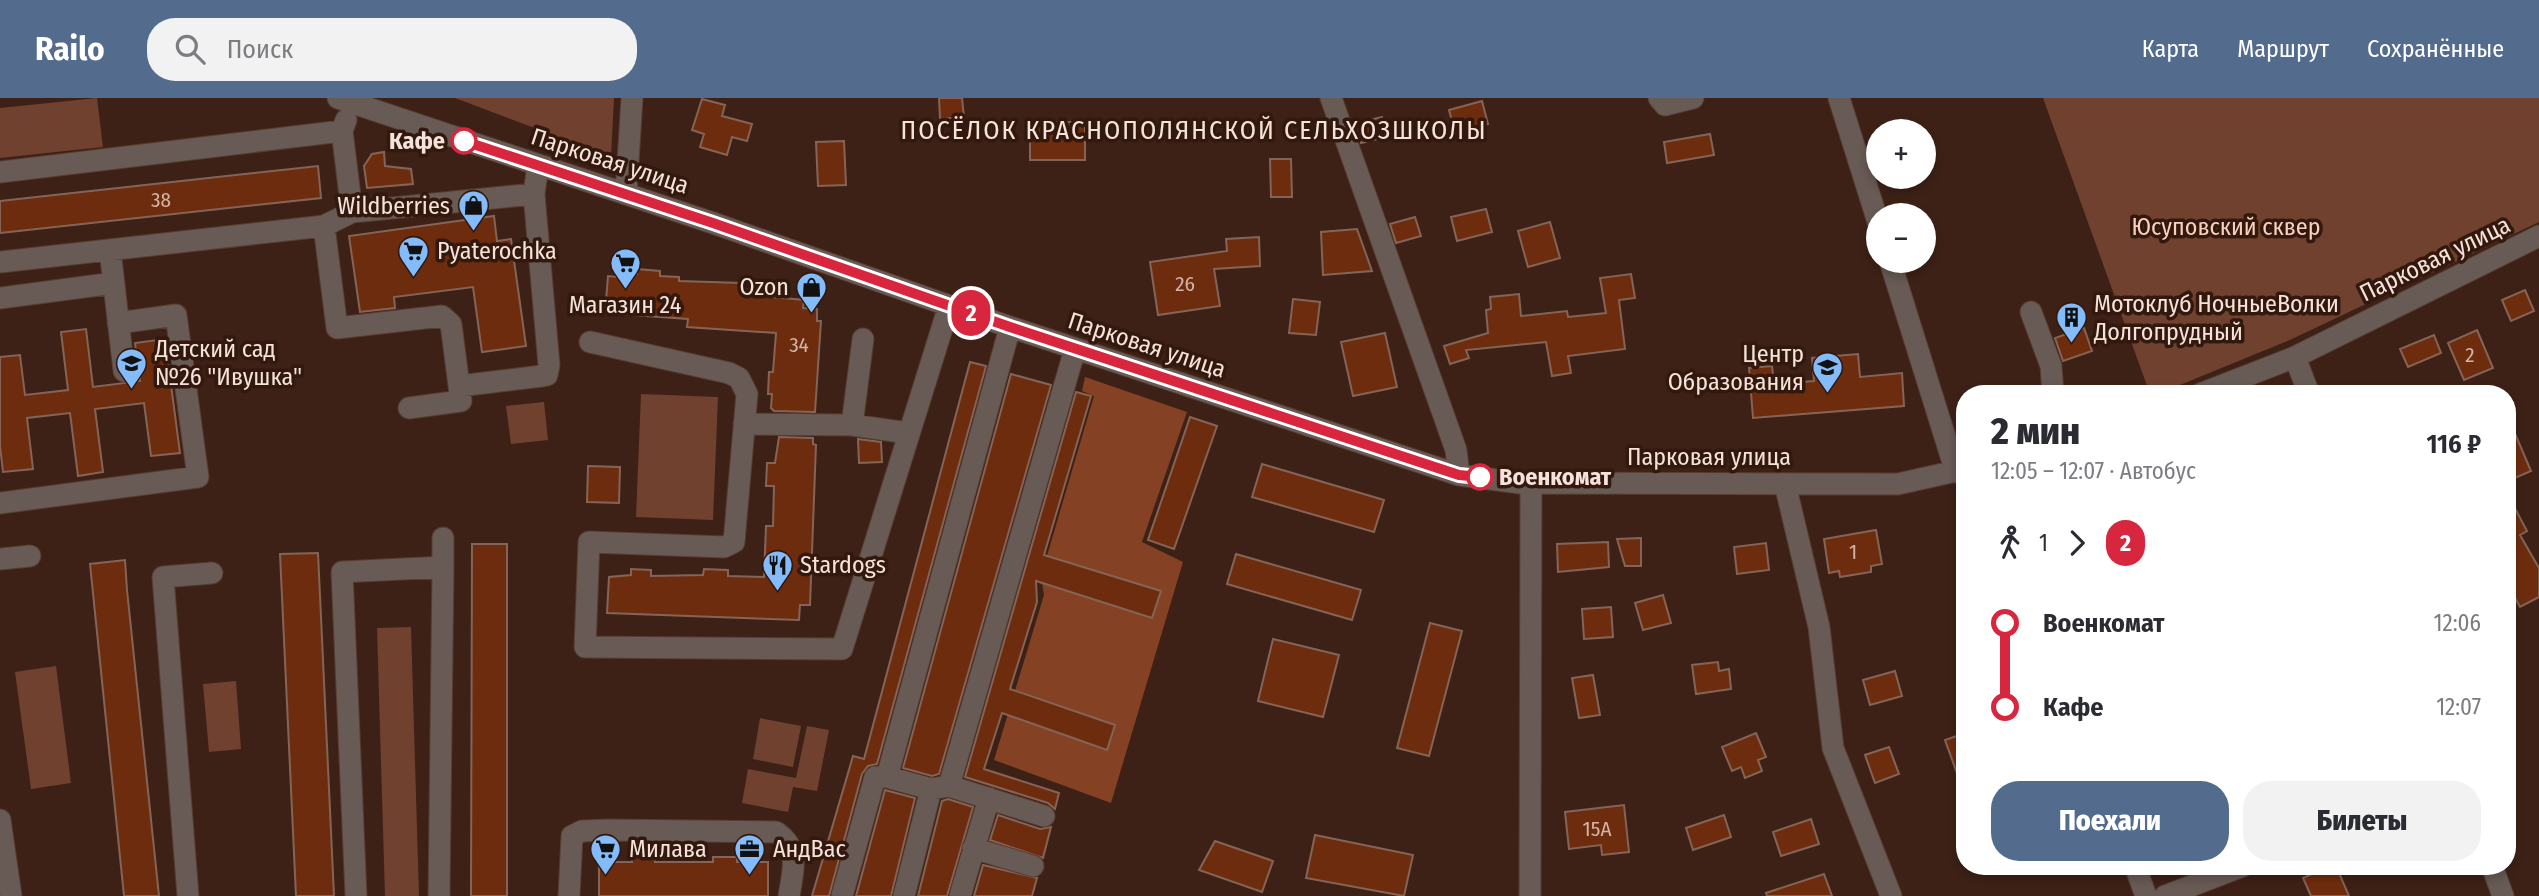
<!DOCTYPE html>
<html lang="ru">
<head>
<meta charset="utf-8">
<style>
  :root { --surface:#fff; --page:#f2f2f3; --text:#2b2b33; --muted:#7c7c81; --accent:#536c8d }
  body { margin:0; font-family:"Fira Sans Condensed",sans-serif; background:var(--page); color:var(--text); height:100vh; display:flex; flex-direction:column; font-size:26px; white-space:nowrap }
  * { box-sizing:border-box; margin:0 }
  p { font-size:23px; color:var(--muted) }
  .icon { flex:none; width:38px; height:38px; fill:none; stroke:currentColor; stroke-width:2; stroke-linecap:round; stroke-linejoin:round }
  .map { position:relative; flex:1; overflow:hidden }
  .details { position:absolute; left:1956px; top:287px; width:560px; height:490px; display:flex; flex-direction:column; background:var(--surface); border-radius:28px; box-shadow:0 4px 10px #0003 }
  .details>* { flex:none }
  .badge { padding:0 14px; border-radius:23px; font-size:24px; line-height:46px }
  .buttons { position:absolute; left:1866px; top:21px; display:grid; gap:14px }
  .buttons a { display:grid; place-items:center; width:70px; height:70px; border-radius:50%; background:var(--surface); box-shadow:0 4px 10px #0003; font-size:35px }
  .map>.badge { position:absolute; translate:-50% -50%; box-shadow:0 0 0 4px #fff }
  .legs { display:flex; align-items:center; gap:10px; height:77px; padding:0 35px; font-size:23px }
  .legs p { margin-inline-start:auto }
  .summary { display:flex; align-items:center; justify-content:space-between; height:119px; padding:0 35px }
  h1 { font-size:38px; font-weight:800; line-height:52px }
  .action { display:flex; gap:14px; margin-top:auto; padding:14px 35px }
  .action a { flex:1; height:80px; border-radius:28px; background:var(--accent); color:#fff; font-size:28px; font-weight:800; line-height:80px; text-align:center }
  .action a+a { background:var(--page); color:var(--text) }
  ul { padding:0 35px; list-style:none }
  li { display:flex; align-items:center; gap:24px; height:84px; font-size:26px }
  li i { display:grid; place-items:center; width:10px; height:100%; margin:0 9px; background:currentColor }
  li i::after { content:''; width:18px; height:18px; margin:-9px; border:5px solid; border-radius:50%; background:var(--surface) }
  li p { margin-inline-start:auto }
  li:first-child i { background:linear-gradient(#0000 50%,currentColor 0) }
  li:last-child i { background:linear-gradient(currentColor 50%,#0000 0) }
  header { display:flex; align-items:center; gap:42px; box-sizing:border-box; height:98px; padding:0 35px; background:var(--accent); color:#fff }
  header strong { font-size:33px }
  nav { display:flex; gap:38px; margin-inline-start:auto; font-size:24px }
  .search { width:490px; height:63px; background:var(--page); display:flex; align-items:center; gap:18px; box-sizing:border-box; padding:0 24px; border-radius:28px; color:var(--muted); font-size:26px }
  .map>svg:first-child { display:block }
</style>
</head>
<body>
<header>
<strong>Railo</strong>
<div class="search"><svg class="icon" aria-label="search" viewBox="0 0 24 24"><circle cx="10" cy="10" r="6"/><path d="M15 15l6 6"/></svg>Поиск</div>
<nav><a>Карта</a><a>Маршрут</a><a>Сохранённые</a></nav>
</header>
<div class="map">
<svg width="2539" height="798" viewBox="0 0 2539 798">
  <rect width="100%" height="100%" fill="#3d2116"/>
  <path fill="#70412e" d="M97 0 103 49 0 60V10Z
    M455 0H614L611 59Z
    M2043 0H2539V124L2292 241 2158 296H2150Z
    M641 296 718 299 713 422 636 419Z
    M544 304 548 342 511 346 506 308Z
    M411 529 419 798H385L377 530Z
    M56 568 71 685 31 691 15 574Z
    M236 583 241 651 209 654 203 586Z
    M760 620 801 628 793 669 753 661Z
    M807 628 829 632 817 693 793 689 788 714 742 705 748 671 796 680Z"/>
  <path fill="#844124" d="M1085 279 1187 314 1142 444 1183 464 1111 705 994 662 1044 497 1041 478 1094 298 1082 293Z"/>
  <path fill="#6e2c0e" stroke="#846457" stroke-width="2" d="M939 0H962L964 19 940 21Z
    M702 1 725 7 722 18 752 26 747 43 732 39 727 57 700 49 704 36 692 32Z
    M1482 3 1488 26 1455 35 1449 12Z
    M1382 19 1386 39 1361 45 1354 26Z
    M1030 24H1085V62H1030Z
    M1710 36 1714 57 1667 65 1664 44Z
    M844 43 846 87 818 88 816 44Z
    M384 54 385 68 411 71 413 86 367 90 364 68 372 56Z
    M1270 61H1291L1292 99H1271Z
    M318 68 321 100 0 135V103Z
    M1486 111 1492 134 1457 143 1451 119Z
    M494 118 497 143 511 141 526 248 482 254 473 189 394 199 395 210 360 214 349 138Z
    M1415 119 1421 138 1396 145 1390 126Z
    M1550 124 1560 160 1528 169 1518 133Z
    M1357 131 1372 173 1323 177 1321 134Z
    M1259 139 1260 168 1214 171 1220 208 1158 217 1150 164 1227 153 1226 141Z
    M637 171 660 173V178L679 179V183L742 185V191L761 193V198L804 202 803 210 817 211V223H821L815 314 774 313 771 310 772 296H768L769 274H773L776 235 687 229 688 221 605 215 608 178 617 179V175L637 176Z
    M1631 176 1635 200 1619 202 1625 251 1568 258 1571 275 1552 278 1546 244 1466 252 1469 260 1450 266 1444 248 1488 235 1486 212 1491 211 1490 199 1519 196 1521 218 1567 213 1568 219 1606 215 1600 180Z
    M2525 192 2534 213 2511 223 2502 202Z
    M1293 201 1320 204 1316 237 1289 235Z
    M2084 230 2092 253 2063 263 2055 240Z
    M86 231 93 289 140 283 135 245 165 241 180 355 151 358 144 305 95 311 103 374 78 378 70 315 27 320 33 371 3 374 0 348V259L20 257 25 297 68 292 61 234Z
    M2477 232 2493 270 2464 282 2448 245Z
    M1385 235 1397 289 1353 298 1341 244Z
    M2434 237 2441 255 2408 269 2400 251Z
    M1858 256 1860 279 1902 275 1904 308 1753 320 1749 270 1772 268 1774 286 1814 283 1812 260Z
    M970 264 986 268 877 666 868 668 862 676 829 798H812L853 658 864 661Z
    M1011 276 1051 287 939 676 932 678 903 670Z
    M1076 294 1091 298 1044 457 1161 493 1152 520 1036 483 1037 504 1010 591 1115 627 1107 652 1002 615 984 671 1059 695 1055 711 1048 705 965 679Z
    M1190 319 1217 328 1174 451 1148 442Z
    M2508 319 2531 373 2508 383Z
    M779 339 813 340V346L816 347 810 507H800L799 522 607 515 609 479 631 477V471L651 472V478L703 477 704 471 728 472V478L764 479 766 428H773L774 388H766L767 365H775Z
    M858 341 881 344 882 364 859 365Z
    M1262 366 1384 402 1374 434 1252 399Z
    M588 368 620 369 619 405 587 404Z
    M2508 397 2527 433 2520 437 2539 470V499L2520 509 2508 487Z
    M1876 432 1882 466 1871 468V474L1840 479 1839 473 1829 475 1824 441Z
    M1641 440V468H1625L1617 441Z
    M1608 444 1609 469 1558 474 1557 446Z
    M1766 445 1769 472 1737 476 1734 449Z
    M472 446H507V798H471Z
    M318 455 334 798H296L280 456Z
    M1236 456 1361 492 1352 522 1227 486Z
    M125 462 127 492 159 798H124L90 466Z
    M1663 497 1671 525 1643 532 1635 505Z
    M1611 509 1613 539 1584 541 1582 511Z
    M1430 525 1462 533 1429 658 1397 650Z
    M1273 541 1339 557 1323 619 1258 603Z
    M1718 564 1719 573 1729 571 1731 591 1696 596 1692 567Z
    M1895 573 1902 598 1870 607 1863 582Z
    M1593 577 1600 617 1579 620 1572 580Z
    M1756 635 1766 659 1758 662 1762 673 1745 680 1741 669 1732 673 1722 649Z
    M1965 635V691L1963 692 1945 642Z
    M1889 649 1899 676 1875 685 1865 657Z
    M885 692 915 700 891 798H856Z
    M948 701 973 709 947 798H918L942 703Z
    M1624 707 1629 754 1602 757 1601 747 1569 751 1565 714Z
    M998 717 1040 731 1051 729 1043 760 990 742Z
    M1724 717 1731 739 1693 752 1686 730Z
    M1811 721 1819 746 1781 758 1773 734Z
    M1315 737 1413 757 1404 798 1306 780Z
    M1215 743 1273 763 1262 794 1199 772Z
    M632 758H655V764H713V759H737V764H768V798H599V764H632Z
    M983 767 1037 780 1032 798H974Z
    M2330 768H2336L2349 798H2311L2303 780Z
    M1824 776 1832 798H1767L1766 795Z"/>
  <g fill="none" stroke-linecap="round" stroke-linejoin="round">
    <defs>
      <path id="minor" d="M338 0 713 125 1010 229 1459 377 1520 385 1898 386 1965 371
        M1331 0 1456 352 1459 377
        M1659 0 1665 7 1693 0
        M1839 0 1878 124
        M346 22 342 33 352 114
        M0 74 342 33
        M626 96 632 0
        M324 128 337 230 442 218 451 226 459 288 542 278 547 277 549 267 534 96 538 67
        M110 152 124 273
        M1890 163 1956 374
        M0 164 324 128 352 114 534 96
        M0 200 114 185
        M2031 214 2051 268 2053 296
        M590 244 729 275 739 280 747 296 734 444 724 449 589 444 585 549 842 551 949 208
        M2295 259 2309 296
        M2200 296 2295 259 2539 138
        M409 310 461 303 459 288
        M744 326 852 327 908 335
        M852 327 863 241
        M1785 386 1819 529 1833 650 1891 798
        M0 405 198 379 176 217 118 225
        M0 461 30 458
        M443 469V440
        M887 679 1010 229
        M949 688 1044 718
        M931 691 949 688 1075 251
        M0 722 11 798
        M973 750 1033 768
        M2135 768 2146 798
        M2492 768 2503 798
        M188 798 163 479 212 475
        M356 798 342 474 443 469 439 798
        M569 798 572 738 582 733 608 732 776 734C801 751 793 772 789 798
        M842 798 875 679H887L931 691 904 798
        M960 798 989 700
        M1530 798 1531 385
        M2165 798 2243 768"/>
    </defs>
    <use href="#minor" stroke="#573c31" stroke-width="23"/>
    <use href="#minor" stroke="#685a54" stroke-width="21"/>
  </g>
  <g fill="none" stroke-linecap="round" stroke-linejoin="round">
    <defs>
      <path id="line-1" d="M464 43 713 125 1010 229 1459 377 1480 379"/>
    </defs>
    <use href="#line-1" stroke="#fff" stroke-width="16"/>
    <use href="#line-1" stroke="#d7263d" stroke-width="10"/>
  </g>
  <defs>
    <symbol id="shop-pin" viewBox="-11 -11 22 30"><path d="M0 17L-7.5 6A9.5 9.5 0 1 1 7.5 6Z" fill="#84bcfb" stroke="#32180d"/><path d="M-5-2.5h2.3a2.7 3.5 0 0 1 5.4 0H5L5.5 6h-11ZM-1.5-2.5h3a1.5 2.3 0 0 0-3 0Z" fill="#111"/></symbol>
    <symbol id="supermarket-pin" viewBox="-11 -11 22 30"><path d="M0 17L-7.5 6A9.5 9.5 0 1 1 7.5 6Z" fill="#84bcfb" stroke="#32180d"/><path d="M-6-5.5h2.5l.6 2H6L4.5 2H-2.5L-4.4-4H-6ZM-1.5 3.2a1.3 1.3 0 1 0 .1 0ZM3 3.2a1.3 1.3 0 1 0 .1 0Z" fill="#111"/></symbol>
    <symbol id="building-pin" viewBox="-11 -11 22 30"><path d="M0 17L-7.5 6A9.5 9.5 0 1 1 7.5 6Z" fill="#84bcfb" stroke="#32180d"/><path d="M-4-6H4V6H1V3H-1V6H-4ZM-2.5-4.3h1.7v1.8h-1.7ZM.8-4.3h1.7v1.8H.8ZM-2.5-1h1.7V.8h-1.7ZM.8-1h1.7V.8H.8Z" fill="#111"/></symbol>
    <symbol id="school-pin" viewBox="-11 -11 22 30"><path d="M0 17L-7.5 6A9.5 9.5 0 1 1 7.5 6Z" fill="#84bcfb" stroke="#32180d"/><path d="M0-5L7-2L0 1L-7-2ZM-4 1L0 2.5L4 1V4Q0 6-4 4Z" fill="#111"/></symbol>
    <symbol id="restaurant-pin" viewBox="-11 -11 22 30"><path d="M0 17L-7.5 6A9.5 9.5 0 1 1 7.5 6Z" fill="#84bcfb" stroke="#32180d"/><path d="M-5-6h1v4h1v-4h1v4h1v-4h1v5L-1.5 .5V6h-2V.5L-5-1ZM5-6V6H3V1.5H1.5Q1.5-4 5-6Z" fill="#111"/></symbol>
    <symbol id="office-pin" viewBox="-11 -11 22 30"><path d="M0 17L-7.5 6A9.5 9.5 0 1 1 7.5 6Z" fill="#84bcfb" stroke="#32180d"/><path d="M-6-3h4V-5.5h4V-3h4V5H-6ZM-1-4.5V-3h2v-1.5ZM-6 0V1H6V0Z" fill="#111"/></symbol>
  </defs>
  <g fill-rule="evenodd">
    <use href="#shop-pin" x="456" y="90" width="35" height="47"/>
    <use href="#supermarket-pin" x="396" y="136" width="35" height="47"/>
    <use href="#supermarket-pin" x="608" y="148" width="35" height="47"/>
    <use href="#shop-pin" x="794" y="172" width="35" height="47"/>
    <use href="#building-pin" x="2054" y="202" width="35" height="47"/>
    <use href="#school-pin" x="114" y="248" width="35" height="47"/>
    <use href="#school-pin" x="1810" y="252" width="35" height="47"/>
    <use href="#restaurant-pin" x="760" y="450" width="35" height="47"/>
    <use href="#supermarket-pin" x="588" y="734" width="35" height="47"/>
    <use href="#office-pin" x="732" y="734" width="35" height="47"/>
  </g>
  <g fill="#fff" stroke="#d7263d" stroke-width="3.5">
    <circle cx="464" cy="43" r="12"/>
    <circle cx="1480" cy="379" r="12"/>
  </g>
  <g text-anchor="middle" stroke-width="7" stroke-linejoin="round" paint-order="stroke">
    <g font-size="21" fill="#d3b4a7">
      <text x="161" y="109">38</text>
      <text x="1185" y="193">26</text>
      <text x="799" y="254">34</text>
      <text x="2470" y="264">2</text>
      <text x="1853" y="461">1</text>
      <text x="1597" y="738">15А</text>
    </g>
    <g font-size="24" font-weight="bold" fill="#f5e2da" stroke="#32180d" text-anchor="end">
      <text x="445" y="51">Кафе</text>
      <text x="1499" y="387" text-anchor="start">Военкомат</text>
    </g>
    <g font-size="24" fill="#f5e2da" stroke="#32180d">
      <text transform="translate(610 63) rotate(18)" y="8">Парковая улица</text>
      <text transform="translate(2435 161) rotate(-26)" y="8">Парковая улица</text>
      <text transform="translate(1147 247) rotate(18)" y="8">Парковая улица</text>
      <text x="1709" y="367">Парковая улица</text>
    </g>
    <g font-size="24" fill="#f5e2da" stroke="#32180d" text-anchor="start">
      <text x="450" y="116" text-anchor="end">Wildberries</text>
      <text x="437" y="161">Pyaterochka</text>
      <text x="789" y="197" text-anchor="end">Ozon</text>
      <text x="2094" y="214">Мотоклуб НочныеВолки<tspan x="2094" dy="28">Долгопрудный</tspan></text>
      <text x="625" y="215" text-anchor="middle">Магазин 24</text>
      <text x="155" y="259">Детский сад<tspan x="155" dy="28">№26 "Ивушка"</tspan></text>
      <text x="1804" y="264" text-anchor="end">Центр<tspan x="1804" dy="28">Образования</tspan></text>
      <text x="800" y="475">Stardogs</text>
      <text x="629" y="759">Милава</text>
      <text x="773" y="759">АндВас</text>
    </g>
    <g font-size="24" fill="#f9cfbe" stroke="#32180d">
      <text x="2226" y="137">Юсуповский сквер</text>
    </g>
    <g font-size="26" letter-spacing="2" fill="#f5e2da" stroke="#32180d">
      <text x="1194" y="41">ПОСЁЛОК КРАСНОПОЛЯНСКОЙ СЕЛЬХОЗШКОЛЫ</text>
    </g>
  </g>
</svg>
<div class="buttons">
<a>+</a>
<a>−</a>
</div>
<b class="badge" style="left:971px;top:215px;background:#d7263d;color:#fff">2</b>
<section class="details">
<div class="summary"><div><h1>2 мин</h1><p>12:05 – 12:07 · Автобус</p></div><b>116 ₽</b></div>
<div class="legs"><svg class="icon" aria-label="walk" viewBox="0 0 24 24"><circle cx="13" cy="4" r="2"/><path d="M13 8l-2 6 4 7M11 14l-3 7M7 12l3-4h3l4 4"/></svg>1<svg class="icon" aria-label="forward" viewBox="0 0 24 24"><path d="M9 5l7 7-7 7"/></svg><b class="badge" style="background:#d7263d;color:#fff">2</b></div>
<ul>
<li><i style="color:#d7263d"></i><b>Военкомат</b><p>12:06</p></li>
<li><i style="color:#d7263d"></i><b>Кафе</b><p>12:07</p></li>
</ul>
<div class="action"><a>Поехали</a><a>Билеты</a></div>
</section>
</div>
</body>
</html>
